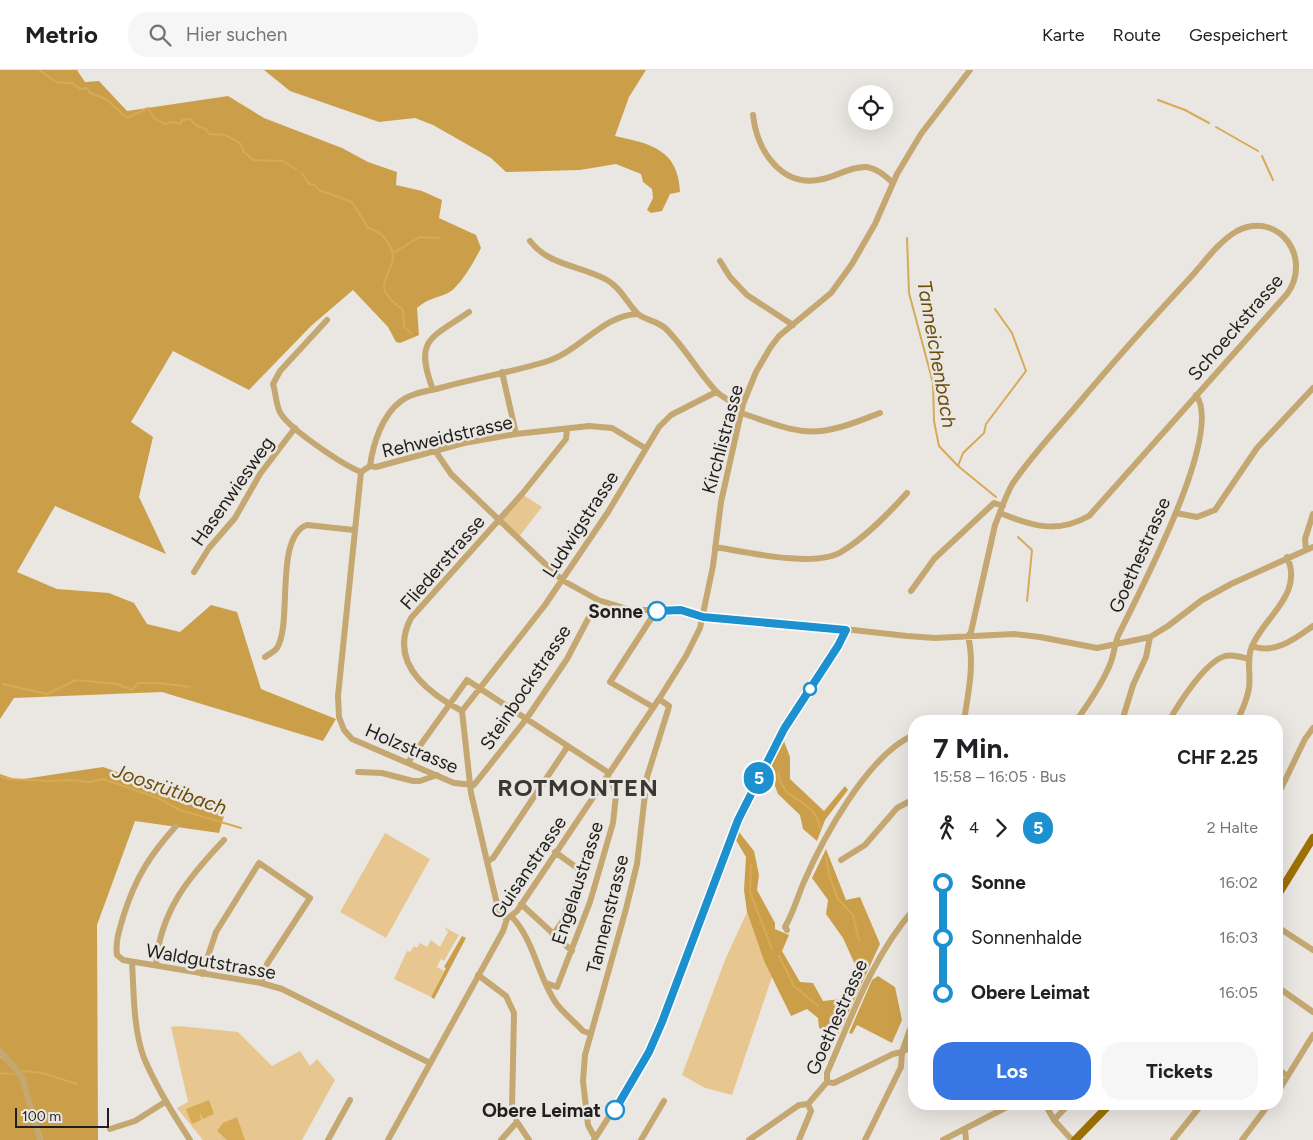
<!DOCTYPE html>
<html lang="de">
<head>
<meta charset="utf-8">
<style>
  :root { --surface:#fff; --page:#f6f6f6; --text:#202124; --muted:#757577; --line:#e0e0e0; --accent:#3876e4 }
  body { margin:0; font-family:Figtree,sans-serif; background:var(--page); color:var(--text); height:100vh; display:flex; flex-direction:column; font-size:19px; white-space:nowrap }
  * { box-sizing:border-box; margin:0 }
  p { font-size:16px; color:var(--muted) }
  .icon { flex:none; width:28px; height:28px; fill:none; stroke:currentColor; stroke-width:2; stroke-linecap:round; stroke-linejoin:round }
  .map { position:relative; flex:1; overflow:hidden }
  .details { position:absolute; left:908px; top:645px; width:375px; height:395px; display:flex; flex-direction:column; background:var(--surface); border-radius:20px; box-shadow:0 5px 20px #0002 }
  .details>* { flex:none }
  .badge { padding:0 10px; border-radius:16px; font-size:18px; line-height:32px }
  .buttons { position:absolute; left:848px; top:15px; display:grid; gap:10px }
  .buttons a { display:grid; place-items:center; width:45px; height:45px; border-radius:50%; background:var(--surface); box-shadow:0 5px 20px #0002; font-size:25px }
  .scale { position:absolute; left:15px; bottom:12px; width:94px; box-sizing:border-box; padding-left:5px; border:2px solid #201f1d; border-top:0; font-size:14px; line-height:18px; white-space:nowrap; color:#201f1d; -webkit-text-stroke:4px #eae7e2; paint-order:stroke }
  .map>.badge { position:absolute; translate:-50% -50%; box-shadow:0 0 0 2px #fff }
  .legs { display:flex; align-items:center; gap:8px; height:55px; padding:0 25px; font-size:16px }
  .legs p { margin-inline-start:auto }
  .headline { display:flex; align-items:center; justify-content:space-between; height:85px; padding:0 25px }
  h1 { font-size:28px; font-weight:700; line-height:38px }
  .primary-button { display:flex; gap:10px; margin-top:auto; padding:10px 25px }
  .primary-button a { flex:1; height:58px; border-radius:20px; background:var(--accent); color:#fff; font-size:20px; font-weight:700; line-height:58px; text-align:center }
  .primary-button a+a { background:var(--page); color:var(--text) }
  ul { padding:0 25px; list-style:none }
  li { display:flex; align-items:center; gap:18px; height:55px; font-size:19px }
  li i { display:grid; place-items:center; width:8px; height:100%; margin:0 6px; background:currentColor }
  li i::after { content:''; width:12px; height:12px; margin:-6px; border:4px solid; border-radius:50%; background:var(--surface) }
  li p { margin-inline-start:auto }
  li:first-child i { background:linear-gradient(#0000 50%,currentColor 0) }
  li:last-child i { background:linear-gradient(currentColor 50%,#0000 0) }
  header { display:flex; align-items:center; gap:30px; box-sizing:border-box; height:70px; padding:0 25px; background:var(--surface); border-bottom:1px solid var(--line) }
  header strong { font-size:24px }
  nav { display:flex; gap:28px; margin-inline-start:auto; font-size:18px }
  .search { width:350px; height:45px; background:var(--page); display:flex; align-items:center; gap:12px; box-sizing:border-box; padding:0 18px; border-radius:20px; color:var(--muted); font-size:19px }
  .map>svg:first-child { display:block }
</style>
</head>
<body>
<header>
<strong>Metrio</strong>
<div class="search"><svg class="icon" aria-label="search" viewBox="0 0 24 24"><circle cx="10" cy="10" r="6"/><path d="M15 15l6 6"/></svg>Hier suchen</div>
<nav><a>Karte</a><a>Route</a><a>Gespeichert</a></nav>
</header>
<div class="map">
<svg width="1313" height="1070" viewBox="0 0 1313 1070">
  <rect width="100%" height="100%" fill="#eae7e2"/>
  <path fill="#e7c78f" d="M522 424 542 437 518 468 498 450Z
    M385 763 430 789 386 868 340 842Z
    M747 842 764 891 772 907 732 1025 705 1018 682 1005 725 890Z
    M444 857 459 865 444 891 441 889 437 897 444 901 431 927 394 909 407 881 410 882 414 876 417 878 420 873 427 877 431 870 440 877 448 862Z
    M179 956 238 962 272 996 300 981 310 996 317 989 335 1010 302 1070H203L177 1038 188 1032 171 957Z"/>
  <path fill="#cb9f4a" d="M0 0H77L85 12 99 11 127 41 228 26 264 48 342 78 368 92 397 102 396 115 422 121 442 130 439 148 476 165 481 178C475 190 460 217 448 223 437 228 427 229 417 238L419 265 400 273 396 272 388 257 353 220 311 256 249 320 173 281 131 352 153 367 139 427 166 484 55 436 17 502 57 519 109 523 134 533 147 554 180 562 211 535 237 542 261 619 336 649 323 671 162 622 14 628 0 649Z
    M264 0H646L629 27 615 66C651 74 678 79 680 122L670 124 662 141 651 143 647 140 653 128 652 119 643 112 641 104 616 94 580 100 506 102 491 88 433 55 415 48 379 52 290 21Z
    M784 671 790 687V709L824 741 845 716 848 720 825 750 817 771 803 759 800 745 778 724 769 700Z
    M103 697 226 739 219 763 135 751 97 855 98 1070H43L23 1006 0 978V704L17 710Z
    M739 762 754 781 759 805 757 820 775 853V859L789 865 782 881 800 912 813 913 823 931 841 929 857 899 843 868 826 844 828 830 812 808 826 779 846 830 860 827 880 874 838 965 819 958 818 948 807 939 791 946 764 891 747 842 744 820 746 787 736 770Z
    M462 866 466 868 434 929 431 927 446 898 444 897Z
    M878 906 895 917 902 950 892 973 857 955 852 964 849 963 872 910Z
    M0 986 21 1008 38 1070H0Z"/>
  <path fill="#d7aa56" d="M209 1030 214 1044 203 1049 200 1043 201 1050 192 1054 186 1039Z
    M237 1047 245 1070H227L217 1061 223 1053Z"/>
  <g fill="none" stroke-linecap="round" stroke-linejoin="round">
    <path stroke="#d7aa56" stroke-width="2" d="M39 0 56 12 72 13 80 19 87 18 90 23 106 29 127 48 148 38 154 48 164 54 173 52 180 54 182 50 190 49 197 56 206 59 209 64 225 65 240 73 244 82 253 90 283 91 296 99
      M1158 30 1185 40 1209 53
      M1216 57 1258 81
      M1262 86 1273 110
      M302 103 309 114 315 115 319 120 352 132 368 158C384 162 396 178 392 193 390 200 384 209 384 216 384 226 396 234 403 240L404 257 412 264
      M907 168 909 223 933 313 934 351 939 376 958 396 996 427
      M393 183 420 167 440 168
      M958 396 963 383 984 363 986 354 1026 301 1012 263 995 239
      M1018 467 1032 480 1027 531
      M3 614 47 624 76 610 118 614 132 620 138 613H159L190 617
      M778 703C780 710 783 720 789 724 802 732 819 742 820 758
      M0 706 8 709 50 711 71 710 90 712 103 709 158 728 180 740 241 758
      M826 787 829 805 838 829 853 845 859 871
      M751 795 750 822 772 879
      M779 886 794 916 818 936
      M23 1001 42 1003 77 1014
      M0 1003 13 1004"/>
    <path stroke="#c5a772" stroke-width="6" d="M753 45C757 81 782 119 823 109 837 106 852 96 867 97 878 99 885 106 893 113
      M530 171C549 196 580 195 607 210 621 218 627 233 638 244 645 250 657 251 665 258 685 277 697 301 716 321 723 329 737 332 741 343 767 351 793 364 821 361 841 359 861 350 880 343
      M720 191 730 207 747 225 793 255
      M327 250 280 301 273 314C276 323 276 337 281 344 291 360 343 395 361 402
      M502 302 516 364
      M433 320C414 269 430 269 469 242
      M436 382 451 404 562 510 598 530 631 540H681L703 547 781 552 907 566 935 568 1014 564 1040 567 1097 578 1150 567 1168 556 1202 530 1231 514 1313 477
      M370 396 361 402 338 626 339 647 344 660 352 669 454 713 474 715 527 648 567 589 598 530
      M370 396C373 374 382 345 401 331 412 323 427 321 440 318 476 308 513 302 548 291 581 280 603 245 638 244
      M370 396 376 397 464 373 516 364 589 356 612 358 645 378
      M1176 443 1197 447 1215 440 1257 378 1313 318
      M715 477C746 482 815 498 841 482 866 467 888 444 907 423
      M1306 480 1305 469 1313 444
      M194 502 209 478 235 448 260 404 295 358
      M911 521 934 489 994 433 1003 436
      M1252 576C1275 585 1296 568 1313 556
      M265 587C268 585 275 581 277 578 293 552 274 467 307 455L354 460
      M653 637 610 612 656 541
      M462 641 545 535 608 442 659 357 671 345 716 322
      M462 641C426 622 388 592 411 548L522 424 566 369 567 359
      M462 641 471 723 497 834 500 843 507 849
      M964 651C968 623 975 595 968 566L971 562 995 455C1001 441 1005 426 1013 413 1032 385 1056 360 1078 334 1114 291 1151 250 1189 209 1203 194 1219 171 1237 161 1279 140 1313 188 1287 224L1089 446C1057 464 1032 456 1000 443
      M1076 651C1089 633 1103 613 1111 592 1114 583 1115 574 1118 566 1138 524 1225 363 1196 325
      M1122 651 1133 615 1146 587 1150 567
      M1169 651C1179 633 1205 592 1225 586 1233 584 1241 587 1248 589
      M1237 651C1242 641 1247 630 1249 618 1251 604 1246 590 1252 576 1265 546 1304 524 1287 487
      M409 691 467 610 609 703
      M358 702 382 703 413 711H420L437 705
      M1276 729 1305 669 1313 658
      M176 756C150 785 136 807 124 844 120 858 115 871 117 885L123 890 261 913 282 919 430 993
      M841 790 865 775 897 738 914 729
      M488 791 493 788 568 676
      M521 834 572 881
      M512 847C534 870 538 907 556 933 563 943 575 952 583 961L589 963
      M1276 856 1313 880
      M787 860 785 857C793 843 797 829 803 814 822 770 868 684 914 665
      M553 865 562 852 580 800 555 782
      M132 892C134 923 133 958 144 988 156 1017 173 1044 190 1070
      M156 895C160 841 189 807 224 770
      M202 904 216 862 259 793 310 828 267 894 261 913
      M478 905 506 926 514 943 512 1039 517 1052 529 1070
      M546 913 557 917 590 832 613 753 616 725 612 712 607 707
      M1276 916 1313 942
      M0 981 22 1007 40 1070
      M1276 997 1287 1006
      M827 1012V1003C852 946 872 887 914 839
      M827 1012 834 1013 893 984 902 982 914 975
      M1276 1025 1313 965
      M808 1034 827 1012
      M1045 1034 1054 1050 1072 1070
      M1054 1050 1069 1034
      M110 1059 135 1051 165 1032
      M965 1060 966 1070
      M595 1068 588 1055 583 1011 585 985 626 839 637 794 647 707 668 640 669 636 659 629
      M328 1070 350 1030
      M388 1070 503 861 507 849 517 841 659 629 686 586 700 558 713 496 721 432 743 334 756 302 770 278 779 266 831 223 852 194 875 154 897 104 921 64 970 0
      M501 1070 517 1052
      M594 1070C619 1031 643 994 662 952L737 750 784 659 838 576 846 560
      M641 1070 664 1031
      M749 1070 799 1035 808 1034
      M799 1070 811 1041 808 1034
      M865 1070 901 997 902 982 914 948
      M943 1070 1009 1036 1045 1034
      M1173 1070 1202 1034
      M1242 1070 1269 1034"/>
    <path stroke="#9d7001" stroke-width="8" d="M1276 828 1313 768
      M1075 1070 1110 1034"/>
  </g>
  <g fill="none" stroke-linecap="round" stroke-linejoin="round">
    <defs>
      <path id="line-1" d="M615 1040 649 982 662 952 738 750 784 659 838 576 846 560 703 547 681 540 657 541"/>
    </defs>
    <use href="#line-1" stroke="#fff" stroke-width="11"/>
    <use href="#line-1" stroke="#1d90d0" stroke-width="8"/>
  </g>
  <g fill="#fff" stroke="#1d90d0" stroke-width="2.5">
    <circle cx="657" cy="541" r="9"/>
    <circle cx="810" cy="619" r="6"/>
    <circle cx="615" cy="1040" r="9"/>
  </g>
  <g text-anchor="middle" stroke-width="5" stroke-linejoin="round" paint-order="stroke">
    <g font-size="19" fill="#201f1d" stroke="#eae7e2">
      <text transform="translate(1235 257) rotate(-49)" y="7">Schoeckstrasse</text>
      <text transform="translate(447 366) rotate(-13)" y="7">Rehweidstrasse</text>
      <text transform="translate(722 369) rotate(-75)" y="7">Kirchlistrasse</text>
      <text transform="translate(232 421) rotate(-55)" y="7">Hasenwiesweg</text>
      <text transform="translate(580 454) rotate(-57)" y="7">Ludwigstrasse</text>
      <text transform="translate(1139 485) rotate(-66)" y="7">Goethestrasse</text>
      <text transform="translate(442 492) rotate(-49)" y="7">Fliederstrasse</text>
      <text transform="translate(525 617) rotate(-56)" y="7">Steinbockstrasse</text>
      <text transform="translate(412 678) rotate(23)" y="7">Holzstrasse</text>
      <text transform="translate(528 797) rotate(-56)" y="7">Guisanstrasse</text>
      <text transform="translate(577 813) rotate(-72)" y="7">Engelaustrasse</text>
      <text transform="translate(607 844) rotate(-76)" y="7">Tannenstrasse</text>
      <text transform="translate(211 891) rotate(10)" y="7">Waldgutstrasse</text>
      <text transform="translate(836 947) rotate(-66)" y="7">Goethestrasse</text>
    </g>
    <g font-size="19" font-weight="bold" fill="#201f1d" stroke="#eae7e2" text-anchor="end">
      <text x="643" y="548">Sonne</text>
      <text x="601" y="1047">Obere Leimat</text>
    </g>
    <g font-size="20" font-style="italic" fill="#6b4d0a" stroke="#eae7e2">
      <text transform="translate(937 284) rotate(80)" y="7">Tanneichenbach</text>
      <text transform="translate(170 719) rotate(19)" y="7">Joosrütibach</text>
    </g>
    <g font-size="24" font-weight="bold" letter-spacing="1" fill="#3b3834" stroke="#eae7e2">
      <text x="578" y="726">ROTMONTEN</text>
    </g>
  </g>
</svg>
<div class="buttons">
<a><svg class="icon" aria-label="locate" viewBox="0 0 24 24"><circle cx="12" cy="12" r="6"/><path d="M12 2v4M12 18v4M2 12h4M18 12h4"/></svg></a>
</div>
<div class="scale">100 m</div>
<b class="badge" style="left:759px;top:708px;background:#1d90d0;color:#fff">5</b>
<section class="details">
<div class="headline"><div><h1>7 Min.</h1><p>15:58 – 16:05 · Bus</p></div><b>CHF 2.25</b></div>
<div class="legs"><svg class="icon" aria-label="walk" viewBox="0 0 24 24"><circle cx="13" cy="4" r="2"/><path d="M13 8l-2 6 4 7M11 14l-3 7M7 12l3-4h3l4 4"/></svg>4<svg class="icon" aria-label="forward" viewBox="0 0 24 24"><path d="M9 5l7 7-7 7"/></svg><b class="badge" style="background:#1d90d0;color:#fff">5</b><p>2 Halte</p></div>
<ul>
<li><i style="color:#1d90d0"></i><b>Sonne</b><p>16:02</p></li>
<li><i style="color:#1d90d0"></i><span>Sonnenhalde</span><p>16:03</p></li>
<li><i style="color:#1d90d0"></i><b>Obere Leimat</b><p>16:05</p></li>
</ul>
<div class="primary-button"><a>Los</a><a>Tickets</a></div>
</section>
</div>
</body>
</html>
